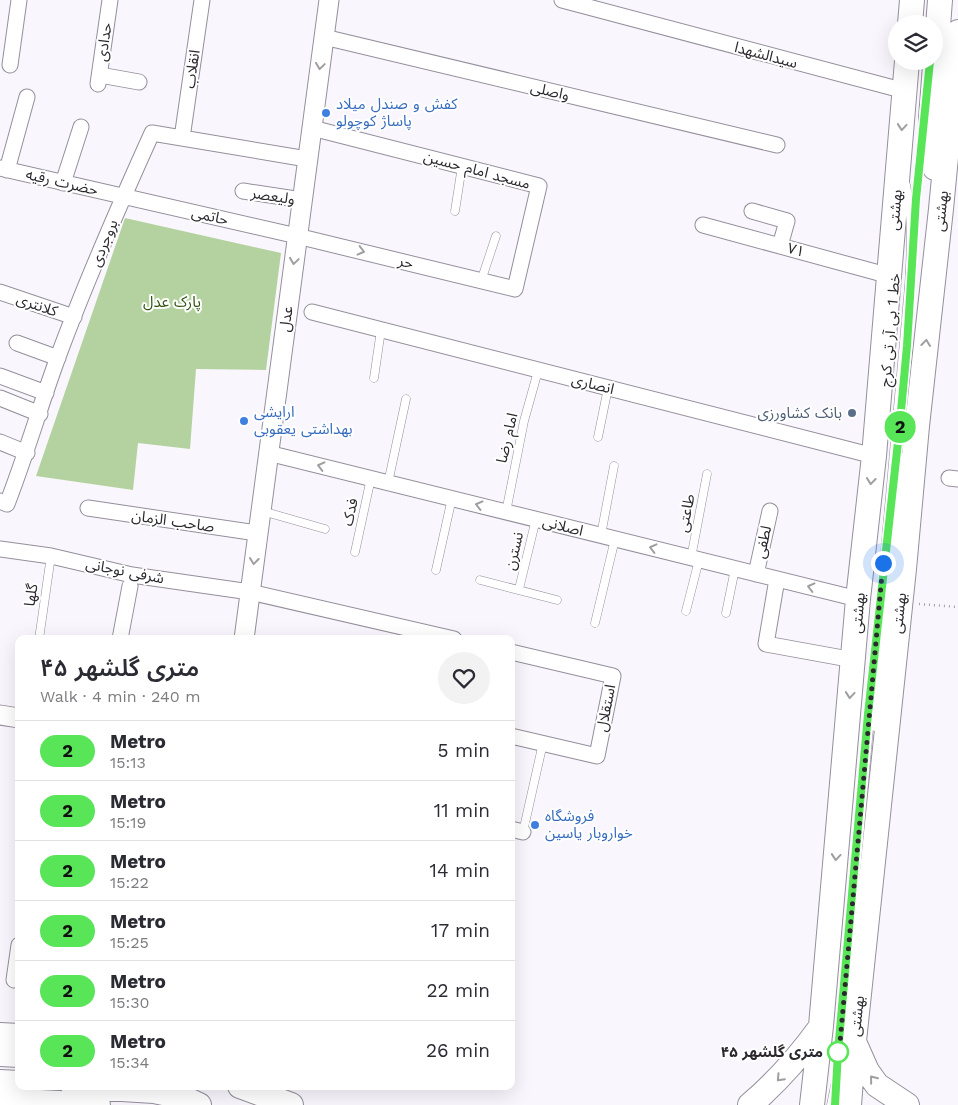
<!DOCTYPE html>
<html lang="en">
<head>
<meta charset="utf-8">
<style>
  :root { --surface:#fff; --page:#f2f2f3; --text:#2b2b33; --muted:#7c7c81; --line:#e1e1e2 }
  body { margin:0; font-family:"Work Sans","Noto Sans Arabic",sans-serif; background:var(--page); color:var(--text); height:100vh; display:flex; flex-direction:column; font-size:19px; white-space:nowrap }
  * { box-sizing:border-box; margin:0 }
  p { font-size:16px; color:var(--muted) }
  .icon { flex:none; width:28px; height:28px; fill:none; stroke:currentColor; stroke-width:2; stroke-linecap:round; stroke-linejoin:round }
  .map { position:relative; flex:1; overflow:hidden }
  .panel { position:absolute; left:15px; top:635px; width:500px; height:455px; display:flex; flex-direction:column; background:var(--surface); border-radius:10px; box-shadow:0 5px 20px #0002 }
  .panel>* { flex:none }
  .badge { padding:0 10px; border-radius:16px; font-size:18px; line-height:32px }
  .fabs { position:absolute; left:888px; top:15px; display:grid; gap:10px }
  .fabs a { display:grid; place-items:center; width:55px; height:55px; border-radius:50%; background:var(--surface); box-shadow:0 5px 20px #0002; font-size:25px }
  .you { position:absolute; width:25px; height:25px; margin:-12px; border:4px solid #fff; border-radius:50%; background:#1a73e8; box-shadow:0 0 0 8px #1a73e833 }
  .map>.badge { position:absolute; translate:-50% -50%; box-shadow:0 0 0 2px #fff }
  .round { display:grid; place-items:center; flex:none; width:52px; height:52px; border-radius:26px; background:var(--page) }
  .head { display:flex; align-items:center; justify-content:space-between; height:85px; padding:0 25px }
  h1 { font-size:24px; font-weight:600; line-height:38px }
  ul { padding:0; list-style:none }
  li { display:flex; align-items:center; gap:15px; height:60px; padding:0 25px; border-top:1px solid var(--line) }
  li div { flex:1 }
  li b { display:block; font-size:19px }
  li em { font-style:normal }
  li .badge { min-width:55px; font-weight:700; text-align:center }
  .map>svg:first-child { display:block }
</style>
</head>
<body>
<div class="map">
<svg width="958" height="1105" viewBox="0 0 958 1105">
  <rect width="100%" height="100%" fill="#f9f7fd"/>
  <path fill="#b4d29f" d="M125 218 281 253 266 370 196 369 190 449 138 443 133 490 36 476Z"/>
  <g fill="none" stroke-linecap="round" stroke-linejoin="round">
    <defs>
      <path id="service" d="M455 211 462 166
        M481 281 496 236
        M374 378 381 330
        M598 437 608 388
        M388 483 406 399
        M262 511 325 529
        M506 512 524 421 538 371
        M601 535 614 466
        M355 552 371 478
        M691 558 707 474
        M436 570 452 498
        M480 580 557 600
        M519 589 536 519
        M686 611 699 560
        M726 613 735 569
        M595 623 615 539
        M39 639 51 556
        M875 727 903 457
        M523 832 543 743
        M831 1105 838 1071 909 286C911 252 913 218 906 185"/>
      <path id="minor" d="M562 0 905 91
        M324 37 777 145
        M10 65 19 0
        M100 75 139 82
        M98 84 110 0
        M182 138 202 0
        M0 168 297 236 515 289 539 186 312 128
        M7 170 27 97
        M63 183 81 127
        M243 191 302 200
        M752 211 787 221 780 246
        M703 225 890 276
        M0 292 74 317
        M312 312 874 456
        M17 343 58 358
        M0 376 46 393
        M0 398 40 414
        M0 442 27 453
        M268 453 858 599
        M949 478 958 479
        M0 501 7 504C26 455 40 406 58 357 86 281 119 206 152 133L307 159
        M88 508 257 533
        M0 549 51 556 132 575 250 592 454 639
        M756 574 770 511
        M777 579 766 644 854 660
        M120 639 130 586
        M511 652 613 676 597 756 511 736
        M511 829 523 832
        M14 980 19 945"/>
      <path id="tertiary" d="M244 639 329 0
        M0 715 19 718"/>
      <path id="primary" d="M910 24 912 0
        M935 168 931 118 940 0
        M0 1035 19 1036
        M855 1044 867 1071 877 1085 907 1105
        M0 1054 19 1055
        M0 1082 19 1083
        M73 1086 154 1091 182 1097 199 1105
        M240 1086 291 1105
        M0 1100 98 1105
        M750 1105C777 1082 799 1057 820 1028
        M812 1105 821 1026 858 599 874 456 907 61
        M849 1105 854 1041 904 569 917 426 941 209 958 32"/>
    </defs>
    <use href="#service" stroke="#958f9d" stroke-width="9"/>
    <use href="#minor" stroke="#958f9d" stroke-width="17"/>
    <use href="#tertiary" stroke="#958f9d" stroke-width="21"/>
    <use href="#primary" stroke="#958f9d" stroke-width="26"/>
    <path stroke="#a19fa5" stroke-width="2.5" stroke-dasharray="1 4" stroke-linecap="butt" d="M919 604 958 607"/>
    <use href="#service" stroke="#fff" stroke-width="8"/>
    <use href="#minor" stroke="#fff" stroke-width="15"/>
    <use href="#tertiary" stroke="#fff" stroke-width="19"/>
    <use href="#primary" stroke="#fff" stroke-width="24"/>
  </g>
  <defs><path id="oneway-chevron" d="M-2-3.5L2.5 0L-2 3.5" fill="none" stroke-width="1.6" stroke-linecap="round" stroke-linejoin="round" transform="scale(1.25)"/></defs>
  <g stroke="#a09ea1">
    <use href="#oneway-chevron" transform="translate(320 66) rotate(98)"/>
    <use href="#oneway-chevron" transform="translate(902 127) rotate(95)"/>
    <use href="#oneway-chevron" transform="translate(361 251) rotate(14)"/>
    <use href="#oneway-chevron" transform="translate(294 261) rotate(98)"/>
    <use href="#oneway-chevron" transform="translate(926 343) rotate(-83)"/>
    <use href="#oneway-chevron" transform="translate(321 466) rotate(-166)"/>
    <use href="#oneway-chevron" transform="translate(871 481) rotate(96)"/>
    <use href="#oneway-chevron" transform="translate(479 505) rotate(-166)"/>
    <use href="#oneway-chevron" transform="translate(653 548) rotate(-166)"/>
    <use href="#oneway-chevron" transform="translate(254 561) rotate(97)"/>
    <use href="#oneway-chevron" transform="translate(811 587) rotate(-166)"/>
    <use href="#oneway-chevron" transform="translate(850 695) rotate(95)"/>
    <use href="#oneway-chevron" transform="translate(836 857) rotate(95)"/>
    <use href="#oneway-chevron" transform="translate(780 1078) rotate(133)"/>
    <use href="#oneway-chevron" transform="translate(873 1079) rotate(-129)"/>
  </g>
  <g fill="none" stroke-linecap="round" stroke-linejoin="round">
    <defs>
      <path id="line" d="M835 1105 838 1052 868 714 899 433 907 346 916 199 930 61"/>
    </defs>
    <use href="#line" stroke="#fff" stroke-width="11"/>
    <use href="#line" stroke="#58e558" stroke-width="8"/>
    <path stroke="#2b282e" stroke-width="5" stroke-dasharray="0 9" d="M838 1052 839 1054 883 563"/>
  </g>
  <g fill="#3f7fe0" stroke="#fff" stroke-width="2">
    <circle cx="326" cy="113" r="5"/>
    <circle cx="244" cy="421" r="5"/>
    <circle cx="535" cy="825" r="5"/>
  </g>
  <circle fill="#5c6f8a" stroke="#fff" stroke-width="2" cx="852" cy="413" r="5"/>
  <circle fill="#fff" stroke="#58e558" stroke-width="2.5" cx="838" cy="1052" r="10"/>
  <g text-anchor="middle" stroke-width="4" stroke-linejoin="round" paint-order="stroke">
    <g font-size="15" fill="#2b282e" stroke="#fff">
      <text transform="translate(104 42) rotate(-82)" y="5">حدادی</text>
      <text transform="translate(766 55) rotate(15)" y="5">سیدالشهدا</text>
      <text transform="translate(192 69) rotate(-82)" y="5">انقلاب</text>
      <text transform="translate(550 91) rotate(13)" y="5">واصلی</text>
      <text transform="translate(477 170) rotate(15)" y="5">مسجد امام حسین</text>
      <text transform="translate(62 182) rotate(13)" y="5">حضرت رقیه</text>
      <text transform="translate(273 196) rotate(9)" y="5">ولیعصر</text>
      <text transform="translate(895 210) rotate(-85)" y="5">بهشتى</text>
      <text transform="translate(941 211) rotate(-84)" y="5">بهشتی</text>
      <text transform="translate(210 216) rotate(13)" y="5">حاتمی</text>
      <text transform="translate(104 243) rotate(-68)" y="5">بروجردی</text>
      <text transform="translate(796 250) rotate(15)" y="5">۷۱</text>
      <text transform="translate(406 262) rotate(14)" y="5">حر</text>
      <text transform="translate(37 305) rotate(19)" y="5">کلانتری</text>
      <text transform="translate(286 319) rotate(-82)" y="5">عدل</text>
      <text transform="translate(890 330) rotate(-85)" y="5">خط 1 بی آر تی کرج</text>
      <text transform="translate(593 384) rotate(14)" y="5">انصاری</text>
      <text transform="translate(507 438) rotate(-77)" y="5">امام رضا</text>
      <text transform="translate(350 512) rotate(-78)" y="5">فدک</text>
      <text transform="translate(686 513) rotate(-79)" y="5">طاعتی</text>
      <text transform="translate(173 521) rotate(8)" y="5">صاحب الزمان</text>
      <text transform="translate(563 526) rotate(14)" y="5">اصلانی</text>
      <text transform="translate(763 542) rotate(-78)" y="5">لطفی</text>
      <text transform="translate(514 551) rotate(-77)" y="5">نسترن</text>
      <text transform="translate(125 571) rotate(11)" y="5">شرفی نوجانی</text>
      <text transform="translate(31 595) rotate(-82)" y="5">گلها</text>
      <text transform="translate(858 613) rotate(-85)" y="5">بهشتى</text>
      <text transform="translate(899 613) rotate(-84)" y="5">بهشتی</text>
      <text transform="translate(606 708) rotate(-79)" y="5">استقلال</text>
      <text transform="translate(857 1016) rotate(-84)" y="5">بهشتی</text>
    </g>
    <g font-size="15" fill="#366cbe" stroke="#fff" text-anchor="start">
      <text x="336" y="109">کفش و صندل میلاد<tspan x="336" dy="17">پاساژ کوچولو</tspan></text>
      <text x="254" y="417">ارایشی<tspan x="254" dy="17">بهداشتی یعقوبی</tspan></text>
      <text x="545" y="821">فروشگاه<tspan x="545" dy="17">خواروبار یاسین</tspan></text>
    </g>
    <g font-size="15" fill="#315210" stroke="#fff">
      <text x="172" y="307">پارک عدل</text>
    </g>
    <g font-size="15" fill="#4e5e75" stroke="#fff" text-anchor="end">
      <text x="842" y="418">بانک کشاورزی</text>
    </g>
    <g font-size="15" font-weight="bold" fill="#2b282e" stroke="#fff" text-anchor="end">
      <text x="823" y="1057">۴۵ متری گلشهر</text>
    </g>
  </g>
</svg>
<div class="fabs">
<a><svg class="icon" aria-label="layers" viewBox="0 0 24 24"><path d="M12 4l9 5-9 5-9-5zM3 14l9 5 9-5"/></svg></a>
</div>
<div class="you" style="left:883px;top:563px"></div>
<b class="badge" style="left:900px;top:427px;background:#58e558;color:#111">2</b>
<section class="panel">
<div class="head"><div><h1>۴۵ متری گلشهر</h1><p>Walk · 4 min · 240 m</p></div><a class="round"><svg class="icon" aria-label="heart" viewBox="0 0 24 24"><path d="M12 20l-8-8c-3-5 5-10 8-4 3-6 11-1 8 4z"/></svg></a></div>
<ul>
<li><span class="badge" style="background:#58e558;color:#111">2</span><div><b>Metro</b><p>15:13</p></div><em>5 min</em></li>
<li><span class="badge" style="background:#58e558;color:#111">2</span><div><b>Metro</b><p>15:19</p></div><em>11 min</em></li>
<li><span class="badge" style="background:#58e558;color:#111">2</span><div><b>Metro</b><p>15:22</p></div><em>14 min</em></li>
<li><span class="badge" style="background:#58e558;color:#111">2</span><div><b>Metro</b><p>15:25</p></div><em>17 min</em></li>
<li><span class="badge" style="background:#58e558;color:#111">2</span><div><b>Metro</b><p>15:30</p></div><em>22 min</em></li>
<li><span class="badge" style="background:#58e558;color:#111">2</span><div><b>Metro</b><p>15:34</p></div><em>26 min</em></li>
</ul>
</section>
</div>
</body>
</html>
